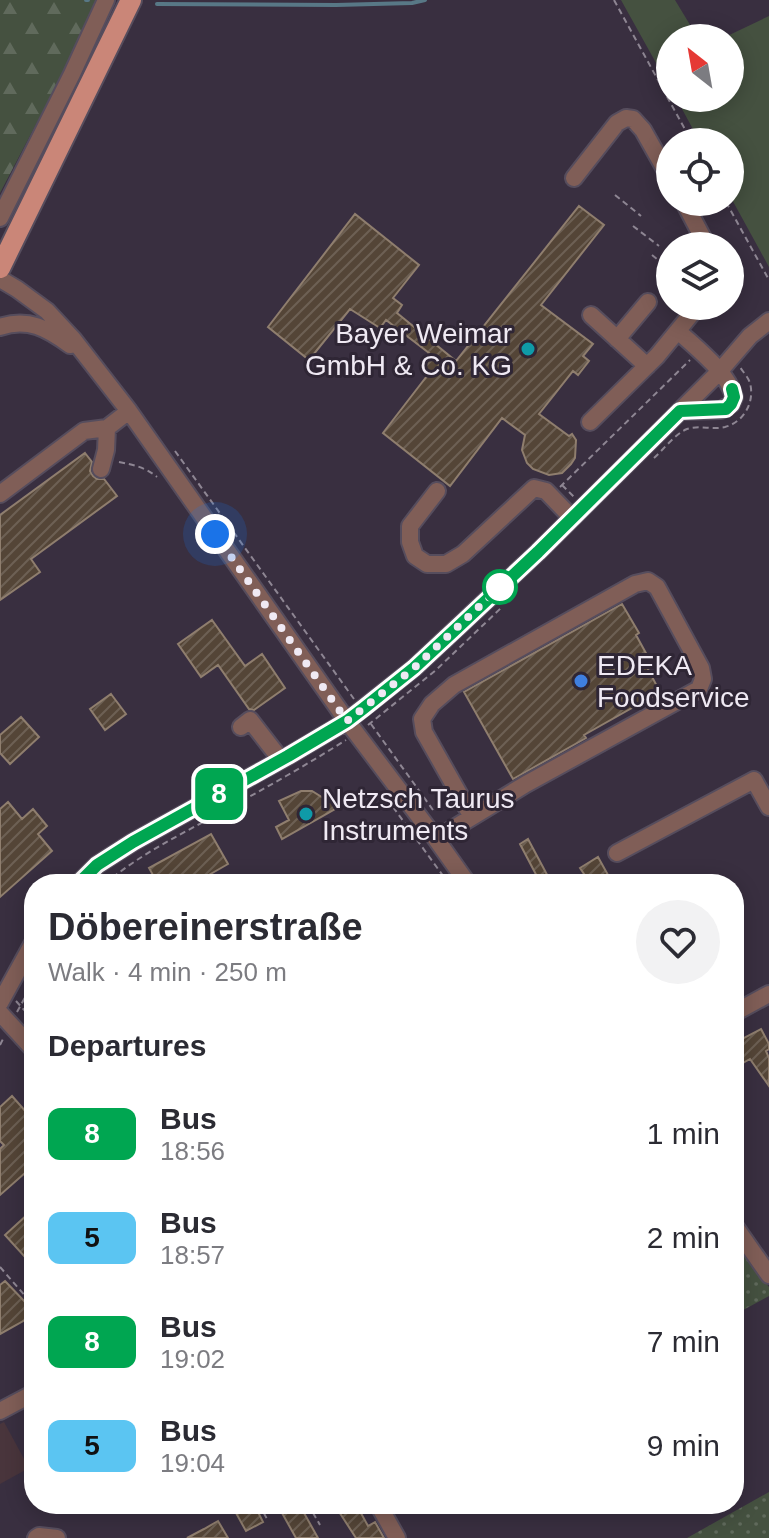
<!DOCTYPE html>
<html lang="en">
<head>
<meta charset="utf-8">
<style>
  :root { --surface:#fff; --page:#f2f2f3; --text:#2b2b33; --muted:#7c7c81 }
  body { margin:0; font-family:Helvetica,sans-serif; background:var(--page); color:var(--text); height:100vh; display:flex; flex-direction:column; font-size:30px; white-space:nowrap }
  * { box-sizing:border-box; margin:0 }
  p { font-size:26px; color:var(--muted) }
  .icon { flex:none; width:44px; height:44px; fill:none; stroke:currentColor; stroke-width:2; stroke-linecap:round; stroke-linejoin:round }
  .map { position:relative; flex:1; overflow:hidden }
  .details { position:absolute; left:24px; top:874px; width:720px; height:640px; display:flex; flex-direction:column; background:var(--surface); border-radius:32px; box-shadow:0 4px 20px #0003 }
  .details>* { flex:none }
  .badge { padding:0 16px; border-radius:12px; font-size:28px; line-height:52px }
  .needle { width:52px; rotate:329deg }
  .buttons { position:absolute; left:656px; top:24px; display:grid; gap:16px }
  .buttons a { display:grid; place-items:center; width:88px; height:88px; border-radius:50%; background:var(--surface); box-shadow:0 4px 20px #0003; font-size:40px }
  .you { position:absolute; width:40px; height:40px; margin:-20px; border:6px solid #fff; border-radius:50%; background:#1a73e8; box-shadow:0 0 0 12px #1a73e833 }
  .map>.badge { position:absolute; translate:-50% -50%; box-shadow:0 0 0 4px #fff }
  h2 { padding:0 24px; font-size:30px; line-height:72px }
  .round { display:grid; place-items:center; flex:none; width:84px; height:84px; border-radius:42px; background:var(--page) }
  .overview { display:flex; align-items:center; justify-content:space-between; height:136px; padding:0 24px }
  h1 { font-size:38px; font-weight:600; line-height:60px }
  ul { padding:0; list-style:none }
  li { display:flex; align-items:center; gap:24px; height:104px; padding:0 24px }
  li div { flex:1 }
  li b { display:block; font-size:30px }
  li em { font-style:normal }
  li .badge { min-width:88px; font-weight:700; text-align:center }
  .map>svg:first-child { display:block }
</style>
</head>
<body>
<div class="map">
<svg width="769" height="1538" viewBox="0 0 769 1538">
  <defs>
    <pattern id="grass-dots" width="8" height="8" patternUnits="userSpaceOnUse" patternTransform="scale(2)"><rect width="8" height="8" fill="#455140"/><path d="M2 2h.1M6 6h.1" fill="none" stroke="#606a5c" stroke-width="1.8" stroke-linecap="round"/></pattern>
    <pattern id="forest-firs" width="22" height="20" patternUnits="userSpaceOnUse" patternTransform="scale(2)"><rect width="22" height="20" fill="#455140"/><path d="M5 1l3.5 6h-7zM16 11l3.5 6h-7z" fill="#606a5c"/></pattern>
    <pattern id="building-hatch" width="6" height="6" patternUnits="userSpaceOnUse" patternTransform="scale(2)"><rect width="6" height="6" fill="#544537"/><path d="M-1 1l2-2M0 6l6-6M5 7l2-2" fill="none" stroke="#6d6054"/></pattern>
  </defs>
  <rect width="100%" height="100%" fill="#392f40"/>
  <path fill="#49353c" d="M4 1422 29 1468 0 1484V1424Z"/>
  <path fill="url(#grass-dots)" d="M734 1241 769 1287V1296L734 1315Z
    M769 1492V1538H687Z"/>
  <path fill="url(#forest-firs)" d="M0 0H101L0 193Z"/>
  <path fill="#455140" d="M621 0H675L698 38H670V88Z
    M769 16V267L730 196V142H700L676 98H730V38H723Z"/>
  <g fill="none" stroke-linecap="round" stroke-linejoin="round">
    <path stroke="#587886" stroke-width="4" d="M86 0H88
      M157 4 336 5 412 3 425 0"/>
  </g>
  <path fill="url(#building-hatch)" stroke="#8f7e6e" stroke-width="2" d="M579 206 604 225 541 305 593 344 583 356 589 361 578 375 573 371 539 414 569 436 572 434 576 440 575 458 571 464 562 473 549 475 533 469 527 463 522 450 525 435 502 418 450 486 383 433 430 372 421 365 429 353 386 320 380 328 350 309 309 360 268 327 355 214 419 265 393 298 402 305 397 313 456 361Z
    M85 453 92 462 90 471 93 476 97 479H104L117 496 31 559 40 572 0 600V515Z
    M622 604 639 633 636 635 653 666 648 669 660 692 584 735 586 738 513 779 464 692Z
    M212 620 245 666 262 654 285 688 254 710 249 709 218 665 201 677 178 644Z
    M111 694 126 714 105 730 90 709Z
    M21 717 39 737 10 764 0 753V735Z
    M301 791H312L325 799 329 797 335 809 282 839 276 827 289 820 279 801Z
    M8 802 22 819 33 809 47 826 38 834 52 851 0 897V809Z
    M211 834 228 864 193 884H158L149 868Z
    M528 839 552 884H541L520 844Z
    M598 857 613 884H565L584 874 580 868Z
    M761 1029 769 1044V1049L766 1051 769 1058V1086L750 1059 734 1068V1043Z
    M12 1096 34 1121V1165L0 1195V1149L4 1145 0 1141V1107Z
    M28 1214 34 1220V1267L5 1235Z
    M5 1281 26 1303 34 1299V1315L0 1334V1285Z
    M254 1504 263 1522 246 1531 236 1513Z
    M277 1504H299L318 1538H296Z
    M334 1504H356L368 1526 375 1522 384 1538H356Z
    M218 1521 228 1538H187L204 1529Z"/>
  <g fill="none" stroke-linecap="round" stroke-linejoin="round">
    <defs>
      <path id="minor" d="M574 178 617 123 626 118 633 119 643 130 670 178
        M684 202 707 246
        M0 218 72 74 106 0
        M0 279 17 289 47 311 73 339 129 411 347 721 436 839 468 884
        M591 315 647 366
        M0 327C28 317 48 329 70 345
        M678 331C696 348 728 372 734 397L731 404 721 410 680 411
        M617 339 648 302
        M590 422 657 356 698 306
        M101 469 106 450 107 428 129 411
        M437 491 410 526V542L415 556 427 564H446L463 554 534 488 546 491 572 518
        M0 494 84 431 107 428
        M241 727 250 720 281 760
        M436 839 526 784 699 689 703 679 701 668 657 587 648 581 635 584 454 685 432 704 422 719 424 732 472 817
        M617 853 754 780 769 807
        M78 884 97 865 133 842 288 756 347 721 414 668 538 552 664 427 719 372 750 336 769 321
        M0 1003 34 941
        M0 1013 34 1050
        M734 1013 769 994
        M734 1225 769 1275
        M0 1411 34 1393
        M378 1504 397 1538
        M36 1538 39 1536 57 1538"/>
      <path id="major" d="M0 268 131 0"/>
    </defs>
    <use href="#minor" stroke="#564d5d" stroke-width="20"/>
    <use href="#major" stroke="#564d5d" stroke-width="24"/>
    <path stroke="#8e8693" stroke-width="2" stroke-dasharray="6 4" stroke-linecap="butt" d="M614 0 692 142
      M615 195 641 216
      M726 202 769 280
      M633 226 659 246
      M652 255 670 270
      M175 451 354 699
      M654 458C664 449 675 434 687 429 699 425 712 430 725 427 744 422 755 402 750 383 748 377 743 372 740 367
      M119 462C134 465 145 467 157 477
      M562 485 574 497
      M560 487 690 360
      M371 724 433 810
      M368 725 436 670 501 608
      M393 807 449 884
      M105 884C135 858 170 840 205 821 253 795 300 769 346 740
      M16 1001 34 1021
      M17 1012 34 981
      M0 1045 3 1039
      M0 1267 27 1298
      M259 1504 267 1519
      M308 1504 320 1525"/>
    <use href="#minor" stroke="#805e57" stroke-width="16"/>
    <use href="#major" stroke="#ca8678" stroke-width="20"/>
  </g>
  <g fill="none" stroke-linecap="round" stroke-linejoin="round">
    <defs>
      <path id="line" d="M78 884 97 865 133 842 288 756 347 721 364 708 414 668 457 628 538 552 680 411 726 409 731 404 734 397 732 389"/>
    </defs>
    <use href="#line" stroke="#fff" stroke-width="18"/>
    <use href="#line" stroke="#00a651" stroke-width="12"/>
    <path stroke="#efe9f3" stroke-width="8" stroke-dasharray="0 14.4" d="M215 534 347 721 414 668 500 587"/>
  </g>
  <g fill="#0f9aa8" stroke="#2f2635" stroke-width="3">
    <circle cx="528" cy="349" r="8"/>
    <circle cx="306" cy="814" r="8"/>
  </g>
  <circle fill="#fff" stroke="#00a651" stroke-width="4" cx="500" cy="587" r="16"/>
  <circle fill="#3f7fe0" stroke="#2f2635" stroke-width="3" cx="581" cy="681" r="8"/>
  <g text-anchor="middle" stroke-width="6" stroke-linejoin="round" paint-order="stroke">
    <g font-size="28" fill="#efe9f3" stroke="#2f2635" text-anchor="start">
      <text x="512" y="343" text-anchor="end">Bayer Weimar<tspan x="512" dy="32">GmbH &amp; Co. KG</tspan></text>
      <text x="597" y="675">EDEKA<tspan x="597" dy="32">Foodservice</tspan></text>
      <text x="322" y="808">Netzsch Taurus<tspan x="322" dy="32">Instruments</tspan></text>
    </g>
  </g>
</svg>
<div class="buttons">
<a><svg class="needle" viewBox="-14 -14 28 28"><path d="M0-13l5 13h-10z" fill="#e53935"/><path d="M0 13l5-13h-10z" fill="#7c7c81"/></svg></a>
<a><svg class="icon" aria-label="locate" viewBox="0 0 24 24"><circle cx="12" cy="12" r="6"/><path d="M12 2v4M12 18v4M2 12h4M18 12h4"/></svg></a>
<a><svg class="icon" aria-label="layers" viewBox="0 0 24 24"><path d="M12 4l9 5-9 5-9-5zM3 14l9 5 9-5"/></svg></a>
</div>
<div class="you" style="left:215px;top:534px"></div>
<b class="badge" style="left:219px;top:794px;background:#00a651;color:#fff">8</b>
<section class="details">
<div class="overview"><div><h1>Döbereinerstraße</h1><p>Walk · 4 min · 250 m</p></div><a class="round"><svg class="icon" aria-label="heart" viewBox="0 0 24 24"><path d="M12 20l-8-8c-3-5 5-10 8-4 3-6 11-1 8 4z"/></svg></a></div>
<h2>Departures</h2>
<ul>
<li><span class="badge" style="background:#00a651;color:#fff">8</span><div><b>Bus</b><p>18:56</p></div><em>1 min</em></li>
<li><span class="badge" style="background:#5bc5f2;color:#111">5</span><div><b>Bus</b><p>18:57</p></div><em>2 min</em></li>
<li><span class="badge" style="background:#00a651;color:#fff">8</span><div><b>Bus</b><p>19:02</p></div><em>7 min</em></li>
<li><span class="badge" style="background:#5bc5f2;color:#111">5</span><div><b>Bus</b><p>19:04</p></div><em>9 min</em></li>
</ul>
</section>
</div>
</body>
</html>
